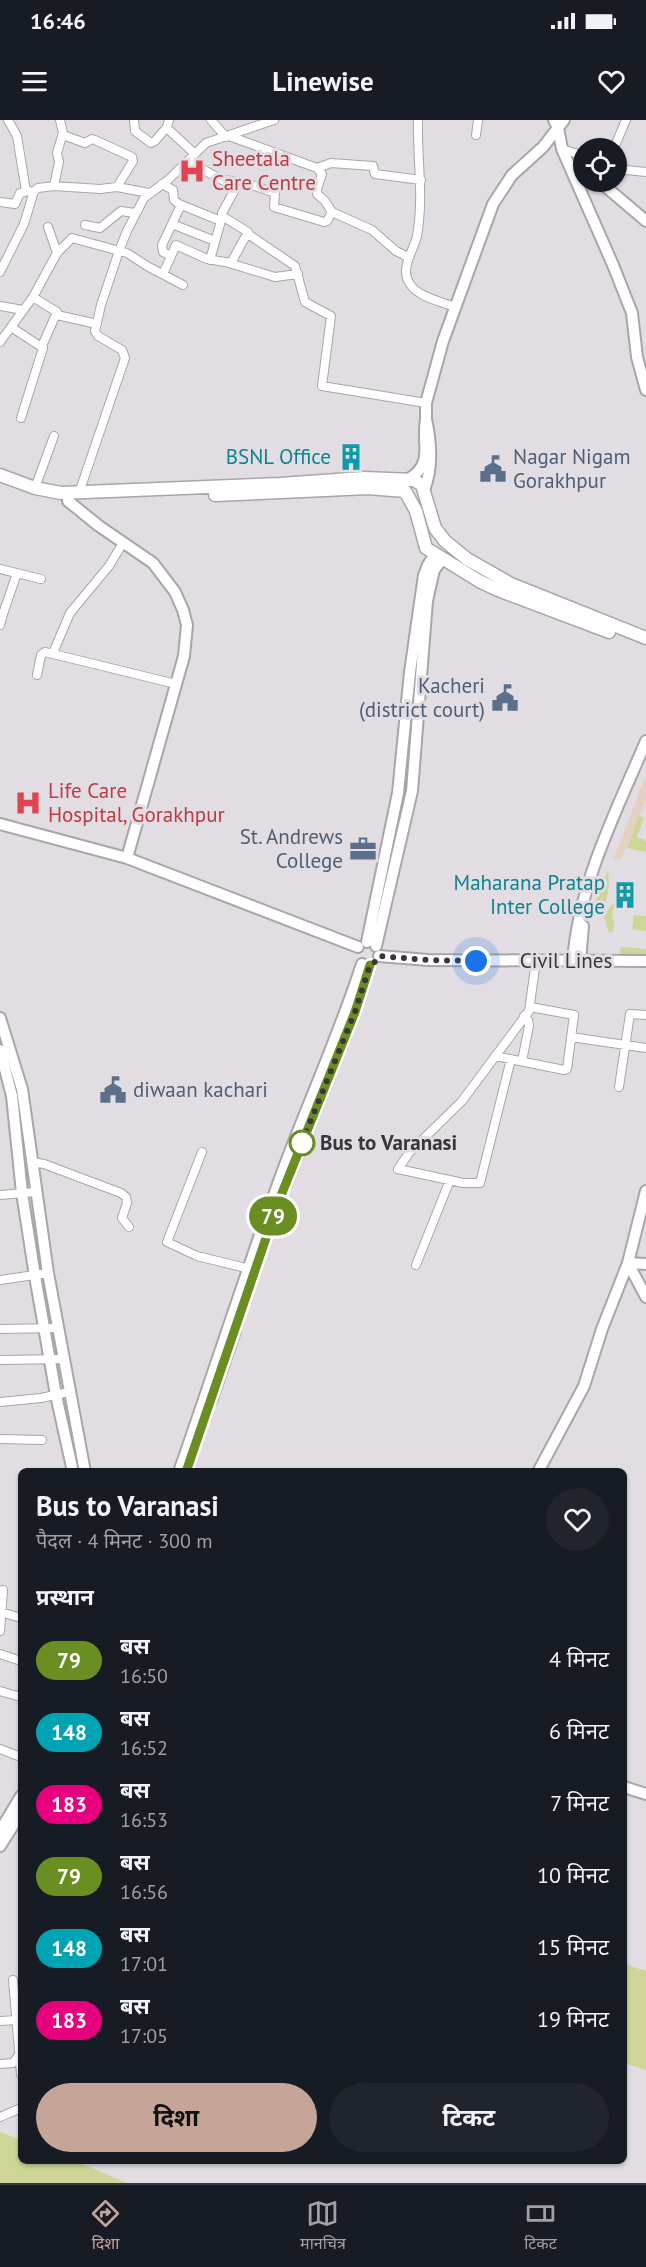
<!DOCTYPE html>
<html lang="hi">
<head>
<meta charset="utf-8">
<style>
  :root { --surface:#171b24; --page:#20242c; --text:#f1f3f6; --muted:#9ea1a6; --line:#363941; --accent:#c4a598 }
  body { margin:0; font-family:"PT Sans","Noto Sans Devanagari",sans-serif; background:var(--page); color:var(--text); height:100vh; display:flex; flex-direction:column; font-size:22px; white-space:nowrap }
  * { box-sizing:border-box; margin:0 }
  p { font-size:20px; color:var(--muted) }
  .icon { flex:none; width:33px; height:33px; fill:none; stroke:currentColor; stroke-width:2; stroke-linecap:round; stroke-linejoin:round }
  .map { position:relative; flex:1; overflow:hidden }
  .details { position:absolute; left:18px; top:1348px; width:609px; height:696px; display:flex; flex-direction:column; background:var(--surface); border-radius:9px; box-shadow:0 2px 4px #0004 }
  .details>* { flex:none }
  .badge { padding:0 12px; border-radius:20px; font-size:21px; line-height:39px }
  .tools { position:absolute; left:573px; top:18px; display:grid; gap:12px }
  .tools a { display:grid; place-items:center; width:54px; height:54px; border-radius:50%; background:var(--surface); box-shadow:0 2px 4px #0004; font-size:30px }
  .you { position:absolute; width:30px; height:30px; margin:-15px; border:4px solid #fff; border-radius:50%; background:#1a73e8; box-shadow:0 0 0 9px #1a73e833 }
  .map>.badge { position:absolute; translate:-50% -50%; box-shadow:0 0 0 3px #fff }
  h2 { padding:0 18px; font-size:22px; line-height:54px }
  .round { display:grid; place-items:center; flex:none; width:63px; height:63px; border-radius:32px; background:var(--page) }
  .overview { display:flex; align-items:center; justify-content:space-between; height:102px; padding:0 18px }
  h1 { font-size:28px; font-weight:700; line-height:45px }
  .cta { display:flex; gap:12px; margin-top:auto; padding:12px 18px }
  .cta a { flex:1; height:69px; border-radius:36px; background:var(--accent); color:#111; font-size:24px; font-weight:700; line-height:69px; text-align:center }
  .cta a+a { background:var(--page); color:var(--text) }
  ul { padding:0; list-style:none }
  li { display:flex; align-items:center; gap:18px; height:72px; padding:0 18px }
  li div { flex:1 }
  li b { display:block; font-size:22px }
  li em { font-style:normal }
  li .badge { min-width:66px; font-weight:700; text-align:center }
  .status { display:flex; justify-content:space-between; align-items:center; height:42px; padding:0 30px; background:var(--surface); direction:ltr }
  .status svg { height:16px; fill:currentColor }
  header { display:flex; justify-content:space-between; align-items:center; height:78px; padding:0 18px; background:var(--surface); font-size:27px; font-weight:700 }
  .tab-bar { display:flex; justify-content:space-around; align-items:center; height:84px; border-top:2px solid var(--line); background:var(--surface); font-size:16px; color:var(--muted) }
  .tab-bar a { display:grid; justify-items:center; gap:3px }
  .tab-bar .selected { color:var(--accent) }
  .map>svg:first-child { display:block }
</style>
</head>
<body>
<div class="status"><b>16:46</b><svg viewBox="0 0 49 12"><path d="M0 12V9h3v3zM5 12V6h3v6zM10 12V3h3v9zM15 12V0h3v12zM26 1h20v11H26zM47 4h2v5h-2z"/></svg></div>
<header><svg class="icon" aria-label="menu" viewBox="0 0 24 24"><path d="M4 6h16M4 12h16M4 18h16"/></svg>Linewise<svg class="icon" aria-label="heart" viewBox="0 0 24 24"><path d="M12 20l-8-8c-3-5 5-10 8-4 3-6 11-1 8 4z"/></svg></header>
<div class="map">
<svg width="646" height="2063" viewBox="0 0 646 2063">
  <rect width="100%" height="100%" fill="#e2dde3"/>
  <path fill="#e4d1c1" d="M646 655V681L621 740 614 738Z"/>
  <path fill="#cdd597" d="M639 696 644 698 637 717 646 721V732L627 728Z
    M608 750C610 768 608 780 599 796L591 793Z
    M614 784 612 799 614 800 613 812H609L604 797 611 785Z
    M634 795 646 796V811L632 809Z
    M621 827 646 829V834H620Z
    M624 1844 646 1851V1950L624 1943Z
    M0 2012 21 2020V2042H78L127 2063H0Z"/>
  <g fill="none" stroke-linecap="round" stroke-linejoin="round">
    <defs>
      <path id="street" d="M8 0 17 16 26 71
        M134 0 135 11 151 23 155 21 167 7
        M169 0 167 7 169 10 195 34
        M211 0 226 17
        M418 0C417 39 424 76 417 116 414 130 399 149 410 164 418 177 442 182 455 187
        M476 15 478 0
        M229 16 317 48 322 54 317 69V74L325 81 332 92 372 110 396 131 408 137
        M614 28 626 0
        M562 29 584 36
        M188 41 222 60 243 62 275 73 274 87 324 102 327 101 332 92
        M317 48 331 43 373 46 375 54 421 60
        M616 49 646 52
        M162 64 173 70 174 80 179 84 221 101
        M54 66 100 69 117 67 133 41 132 37 95 20 92 19 85 23 63 15
        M117 67 149 73
        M0 82 15 84 20 73 29 71
        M172 104 215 121
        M85 105 100 108 121 91 135 93
        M48 107 57 133
        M248 114 295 146 305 182 331 196 322 266 426 283
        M171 136 163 132 162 125 181 85
        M210 140 222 97
        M229 143 275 157 298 154
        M0 152 24 104 34 71 38 68 54 66 59 42 57 33 63 13 60 0
        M163 154 176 125 207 139 231 143 248 112 222 96V93L239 62
        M33 177 57 192 42 226
        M0 186 23 190
        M57 195 97 204
        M11 207 43 228 21 298
        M0 222 33 177 57 133 72 118 127 133 147 146 183 165
        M35 368 54 316
        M79 373 125 238 122 230 98 216 95 211 101 185 119 131 127 111 144 78 168 60 206 23 274 0
        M0 449 41 459
        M0 493 3 494 0 505
        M3 494 17 453
        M53 533 70 493 109 446 123 423
        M37 555 41 535 45 532 176 564
        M571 917 646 928
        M495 936 564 950 567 949 574 895 530 887
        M511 939 480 1063H463L398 1049 409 1033 462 981 529 891 536 841
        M522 941 529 906 528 900 524 896
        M619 967 630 894 646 895
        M202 1032 167 1122 197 1136 254 1150
        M32 1042 44 1044 121 1073 126 1077 127 1083 122 1098 129 1107
        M0 1075 35 1072
        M416 1145 450 1060
        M0 1160 48 1153
        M0 1209 57 1208
        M0 1240 63 1239
        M0 1282 41 1278 69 1272
        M0 1319 42 1320
        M1 1492 21 1498
        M0 1511 3 1470
        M0 1534 21 1541
        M0 1571 21 1577
        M0 1629 21 1637
        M13 1860 21 1954
        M0 1901 16 1900
        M0 1944 13 1943 18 1936 21 1935
        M0 1997 21 1988"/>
      <path id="secondary" d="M554 0 558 8 562 29 613 145 632 193 637 237 646 270
        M600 62 646 101
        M426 299V283L443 221 493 84 512 55 543 27 564 0
        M409 359C435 342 421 325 426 299 431 322 433 348 424 370
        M68 381 99 406 153 443 175 472 183 490 187 505 184 536 127 738
        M0 704 127 738 358 827
        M367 822 398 673 410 552 424 455 428 445 435 434
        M376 826 412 671 427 481 434 450 443 438
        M379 836 428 840 646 841
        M573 841C579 763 616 692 646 621
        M580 841 583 806
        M0 898 22 969 48 1153 85 1352
        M0 930 12 976 22 1073 35 1156 56 1275 73 1352
        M285 1066 355 892 370 845
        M646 1071 628 1143 646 1177
        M211 1281 235 1211
        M179 1352C214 1252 246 1152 282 1053 308 983 339 915 362 844
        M538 1352 584 1266 602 1209 628 1143 646 1144
        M624 1667 646 1674
        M0 1711 21 1676
        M0 1726 21 1693"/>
      <path id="primary" d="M0 355 35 368 61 373 280 364 364 358 414 360 422 365 435 408 445 421 467 439 511 464 646 518
        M215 375 368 368 405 371 416 391 426 428 479 461 498 470 609 512"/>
    </defs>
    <use href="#street" stroke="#a9a5aa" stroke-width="10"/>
    <use href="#secondary" stroke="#a9a5aa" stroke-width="14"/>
    <use href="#primary" stroke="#a9a5aa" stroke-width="15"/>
    <use href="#street" stroke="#fff" stroke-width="8"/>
    <use href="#secondary" stroke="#fff" stroke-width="10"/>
    <use href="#primary" stroke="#fff" stroke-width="12"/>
  </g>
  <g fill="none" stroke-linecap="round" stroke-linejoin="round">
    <defs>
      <path id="line" d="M186 1352 278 1083 355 892 370 845"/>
    </defs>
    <use href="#line" stroke="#fff" stroke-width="14"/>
    <use href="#line" stroke="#6b8e23" stroke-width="9"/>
    <path stroke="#383638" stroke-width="6" stroke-dasharray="0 10.8" d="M302 1023 300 1027 355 892 370 845 376 841 379 836 428 840 476 841"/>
  </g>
  <defs>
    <symbol id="hospital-bare" viewBox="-9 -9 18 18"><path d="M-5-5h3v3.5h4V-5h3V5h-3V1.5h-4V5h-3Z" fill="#e0444e" stroke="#e2dde3" stroke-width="2.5" paint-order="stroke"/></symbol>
    <symbol id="building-bare" viewBox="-9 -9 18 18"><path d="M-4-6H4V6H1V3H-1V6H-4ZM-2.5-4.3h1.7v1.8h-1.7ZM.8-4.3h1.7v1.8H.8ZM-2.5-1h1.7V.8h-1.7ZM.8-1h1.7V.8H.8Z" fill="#0f9aa8" stroke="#e2dde3" stroke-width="2.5" paint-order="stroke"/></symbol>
    <symbol id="civic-bare" viewBox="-9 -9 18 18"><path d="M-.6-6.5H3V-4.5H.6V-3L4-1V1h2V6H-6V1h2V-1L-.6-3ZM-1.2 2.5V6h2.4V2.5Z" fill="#5c6f8a" stroke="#e2dde3" stroke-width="2.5" paint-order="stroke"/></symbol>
    <symbol id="office-bare" viewBox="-9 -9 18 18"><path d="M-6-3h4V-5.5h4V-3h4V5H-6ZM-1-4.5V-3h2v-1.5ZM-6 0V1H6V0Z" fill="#5c6f8a" stroke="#e2dde3" stroke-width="2.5" paint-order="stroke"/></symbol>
  </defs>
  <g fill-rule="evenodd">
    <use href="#hospital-bare" x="173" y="32" width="38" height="38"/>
    <use href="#building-bare" x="332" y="318" width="38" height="38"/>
    <use href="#civic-bare" x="474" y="330" width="38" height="38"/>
    <use href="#civic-bare" x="486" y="559" width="38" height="38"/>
    <use href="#hospital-bare" x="9" y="664" width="38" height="38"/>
    <use href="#office-bare" x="344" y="710" width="38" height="38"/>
    <use href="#building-bare" x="606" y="756" width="38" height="38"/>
    <use href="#civic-bare" x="94" y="951" width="38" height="38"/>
  </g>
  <circle fill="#fff" stroke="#6b8e23" stroke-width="3" cx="302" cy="1023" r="12"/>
  <g text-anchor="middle" stroke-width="6" stroke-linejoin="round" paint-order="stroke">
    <g font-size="21" fill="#be3a42" stroke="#e2dde3" text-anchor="start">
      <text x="212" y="46">Sheetala<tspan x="212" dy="24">Care Centre</tspan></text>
      <text x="48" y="678">Life Care<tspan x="48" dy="24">Hospital, Gorakhpur</tspan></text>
    </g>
    <g font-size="21" fill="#0d838f" stroke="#e2dde3" text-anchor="end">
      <text x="331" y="344">BSNL Office</text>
      <text x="605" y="770">Maharana Pratap<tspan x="605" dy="24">Inter College</tspan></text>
    </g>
    <g font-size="21" fill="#4e5e75" stroke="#e2dde3" text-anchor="start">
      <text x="513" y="344">Nagar Nigam<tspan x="513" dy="24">Gorakhpur</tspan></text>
      <text x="485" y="573" text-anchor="end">Kacheri<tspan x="485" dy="24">(district court)</tspan></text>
      <text x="343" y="724" text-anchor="end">St. Andrews<tspan x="343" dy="24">College</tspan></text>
      <text x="133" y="977">diwaan kachari</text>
    </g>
    <g font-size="21" fill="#383638" stroke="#e2dde3">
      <text x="566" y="848">Civil Lines</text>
    </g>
    <g font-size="21" font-weight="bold" fill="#383638" stroke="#e2dde3" text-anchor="start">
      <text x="320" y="1030">Bus to Varanasi</text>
    </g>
  </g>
</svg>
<div class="tools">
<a><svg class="icon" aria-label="locate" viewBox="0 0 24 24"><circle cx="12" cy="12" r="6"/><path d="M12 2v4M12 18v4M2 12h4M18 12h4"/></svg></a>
</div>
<div class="you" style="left:476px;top:841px"></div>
<b class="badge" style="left:273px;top:1096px;background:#6b8e23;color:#fff">79</b>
<section class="details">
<div class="overview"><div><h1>Bus to Varanasi</h1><p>पैदल · 4 मिनट · 300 m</p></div><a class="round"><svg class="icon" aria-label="heart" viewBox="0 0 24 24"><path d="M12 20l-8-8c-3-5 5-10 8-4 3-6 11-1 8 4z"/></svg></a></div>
<h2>प्रस्थान</h2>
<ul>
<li><span class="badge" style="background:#6b8e23;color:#fff">79</span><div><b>बस</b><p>16:50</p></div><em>4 मिनट</em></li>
<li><span class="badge" style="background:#00a3b4;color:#fff">148</span><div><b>बस</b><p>16:52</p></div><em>6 मिनट</em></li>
<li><span class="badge" style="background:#e6007e;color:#fff">183</span><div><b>बस</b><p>16:53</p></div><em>7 मिनट</em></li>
<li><span class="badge" style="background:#6b8e23;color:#fff">79</span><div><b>बस</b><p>16:56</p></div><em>10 मिनट</em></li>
<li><span class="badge" style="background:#00a3b4;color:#fff">148</span><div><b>बस</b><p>17:01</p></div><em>15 मिनट</em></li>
<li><span class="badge" style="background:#e6007e;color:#fff">183</span><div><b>बस</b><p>17:05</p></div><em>19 मिनट</em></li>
</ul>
<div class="cta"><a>दिशा</a><a>टिकट</a></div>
</section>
</div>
<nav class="tab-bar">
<a class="selected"><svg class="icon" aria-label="directions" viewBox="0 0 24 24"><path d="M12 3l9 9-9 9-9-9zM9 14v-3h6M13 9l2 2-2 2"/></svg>दिशा</a>
<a><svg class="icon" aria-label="map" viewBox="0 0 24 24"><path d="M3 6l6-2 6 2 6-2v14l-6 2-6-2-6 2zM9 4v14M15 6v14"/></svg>मानचित्र</a>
<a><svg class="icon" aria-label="tickets" viewBox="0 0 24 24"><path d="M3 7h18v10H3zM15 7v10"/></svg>टिकट</a>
</nav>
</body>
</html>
